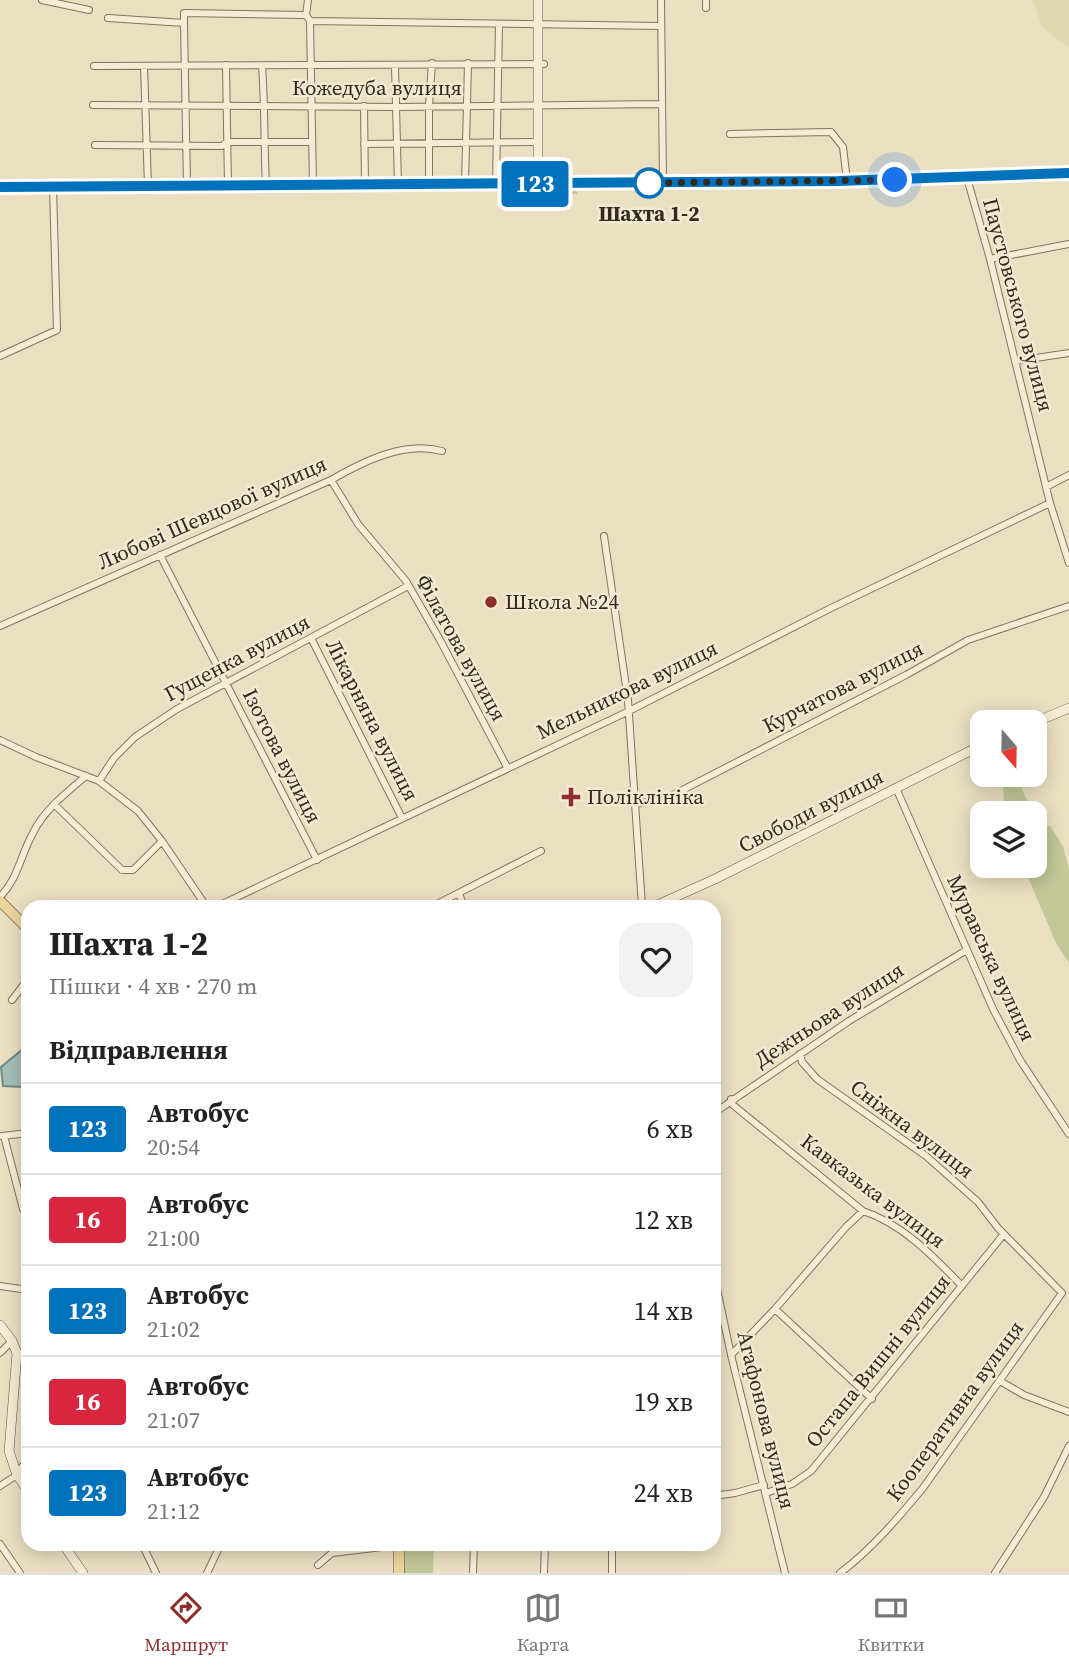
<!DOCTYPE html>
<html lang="uk">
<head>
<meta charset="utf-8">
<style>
  :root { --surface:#fff; --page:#f2f2f2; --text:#222; --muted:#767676; --line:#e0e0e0; --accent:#8f2e2f }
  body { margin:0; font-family:"Source Serif 4",serif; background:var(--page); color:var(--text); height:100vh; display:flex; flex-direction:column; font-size:26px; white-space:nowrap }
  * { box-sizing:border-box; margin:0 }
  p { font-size:23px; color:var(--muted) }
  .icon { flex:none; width:38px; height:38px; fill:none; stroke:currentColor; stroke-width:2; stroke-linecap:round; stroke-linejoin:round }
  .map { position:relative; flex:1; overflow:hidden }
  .panel { position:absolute; left:21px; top:900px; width:700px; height:651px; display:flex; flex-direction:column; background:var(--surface); border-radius:21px; box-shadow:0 4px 18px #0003 }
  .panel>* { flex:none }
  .badge { padding:0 14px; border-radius:5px; font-size:24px; line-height:46px }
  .needle { width:46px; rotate:160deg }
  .tools { position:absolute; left:970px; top:710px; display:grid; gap:14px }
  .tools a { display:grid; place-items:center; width:77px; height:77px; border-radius:14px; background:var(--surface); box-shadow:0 4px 18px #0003; font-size:35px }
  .you { position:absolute; width:35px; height:35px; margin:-18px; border:5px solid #fff; border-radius:50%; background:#1a73e8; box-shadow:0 0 0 10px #1a73e833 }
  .map>.badge { position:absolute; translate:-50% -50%; box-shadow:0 0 0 4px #fff }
  h2 { padding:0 28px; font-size:26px; line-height:63px }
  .round { display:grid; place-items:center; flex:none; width:74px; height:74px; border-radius:21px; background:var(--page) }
  .overview { display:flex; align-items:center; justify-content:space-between; height:119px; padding:0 28px }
  h1 { font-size:33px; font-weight:700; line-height:52px }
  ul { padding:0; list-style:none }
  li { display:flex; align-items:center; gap:21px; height:91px; padding:0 28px; border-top:2px solid var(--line) }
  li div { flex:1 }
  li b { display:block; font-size:26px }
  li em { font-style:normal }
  li .badge { min-width:77px; font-weight:700; text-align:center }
  .dock { display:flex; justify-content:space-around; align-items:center; height:98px; border-top:2px solid var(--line); background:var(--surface); font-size:19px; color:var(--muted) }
  .dock a { display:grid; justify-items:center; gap:4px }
  .dock .active { color:var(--accent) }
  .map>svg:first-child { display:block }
</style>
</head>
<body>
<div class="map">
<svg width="1069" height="1573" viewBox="0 0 1069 1573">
  <rect width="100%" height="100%" fill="#ebdfc2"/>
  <path fill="#e0d8b0" d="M1033 0H1069V48L1042 27Z"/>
  <path fill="#c2c897" d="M575 188 578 194 541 196 539 193 542 189Z
    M1002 775H1016L1033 814H1005Z
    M1034 816 1043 826H1050L1063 846 1069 870V963L1056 943 1027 875 1034 866 1036 859Z
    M405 1544H434L433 1573H404Z"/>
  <path fill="#a4beb6" stroke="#6c8b84" stroke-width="2" d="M28 1048V1092L25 1087 3 1086 1 1067 23 1049Z"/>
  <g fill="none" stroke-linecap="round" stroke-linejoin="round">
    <defs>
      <path id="street" d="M42 0 89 10
        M661 0 663 183
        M706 0V8
        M306 15 308 0
        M108 18 184 23V13L306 15 310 21 661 26
        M310 21 313 185
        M184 23 187 186
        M226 65 228 186
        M395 65 398 185
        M94 66 544 64
        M144 66 148 186
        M262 66C265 106 264 146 266 186
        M93 105 396 107 662 104
        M364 106 365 185
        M730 134 831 132 843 147 847 181
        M364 144 538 142
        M95 145 222 146 227 142H311
        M967 178 990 259 1050 503 1069 563
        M465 184 468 63
        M496 184 499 24
        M429 185V106L432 63
        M990 259 1069 244
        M0 356 57 330 53 187
        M1016 361 1069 353
        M331 480 358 524 406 581 440 640 507 767
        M1046 487 1069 475
        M604 536 628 700 642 906
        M160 555 317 860
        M0 626 331 480C364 461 404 441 442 451
        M311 638 402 818
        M0 740 36 757 99 781 138 811 162 841 206 906
        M99 781 114 758 135 737 177 709 408 586
        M896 788 993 1009 1020 1060 1069 1134
        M635 804 665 799 906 675 968 640 1069 606
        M55 805 122 870H133L162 841
        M459 894 464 906
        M0 897C19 877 20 856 33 833 44 810 67 792 86 776
        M218 906 627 712 831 608 1050 503
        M433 906 541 851
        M12 1000 28 979
        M800 1054 802 1062 817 1079 926 1156 978 1202 998 1228 1062 1293 923 1488C898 1518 872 1549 840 1573
        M731 1099 733 1105 863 1211C903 1224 934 1257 962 1286
        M714 1113 849 1021 965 951
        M2 1136 28 1133
        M4 1136 23 1209
        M714 1275 731 1355 785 1573
        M0 1286 28 1290
        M775 1309 872 1399
        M0 1353 12 1341
        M731 1355 775 1309 846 1227 863 1211
        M1000 1381 1024 1395 1069 1412
        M0 1486 17 1475 28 1458
        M766 1493 792 1484 811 1471 1004 1234
        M714 1496 735 1493 764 1485
        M0 1544 20 1573
        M142 1544 156 1573
        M318 1565 332 1553 399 1545
        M207 1573 221 1544
        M473 1573 474 1544
        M544 1573 545 1544
        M612 1573V1544
        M995 1573 1044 1497 1069 1446"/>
      <path id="secondary" d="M538 184V0
        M0 187 839 181 1069 173
        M1033 723 1069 708
        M655 906 715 879 982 745
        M0 1325 12 1341 17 1353 9 1451 17 1475 28 1491
        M63 1544 83 1573"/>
      <path id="primary" d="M0 901 28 929
        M399 1544V1573"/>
    </defs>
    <use href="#street" stroke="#84715b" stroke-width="8"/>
    <use href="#secondary" stroke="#65523e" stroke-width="10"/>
    <use href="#primary" stroke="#513f2f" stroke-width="11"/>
    <use href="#street" stroke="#f6ecd5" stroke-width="6"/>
    <use href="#secondary" stroke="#f6ecd5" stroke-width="9"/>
    <use href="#primary" stroke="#ecd49c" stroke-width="10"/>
  </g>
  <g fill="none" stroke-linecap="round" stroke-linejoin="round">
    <defs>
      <path id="line" d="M0 187 839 181 1069 173"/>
    </defs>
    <use href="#line" stroke="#fff" stroke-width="16"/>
    <use href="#line" stroke="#0072bc" stroke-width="10"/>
    <path stroke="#34291e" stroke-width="7" stroke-dasharray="0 12.6" d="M649 183H640L895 180"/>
  </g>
  <circle fill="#fff" stroke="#0072bc" stroke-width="3.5" cx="649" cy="183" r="14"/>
  <g fill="#8f2e2f" stroke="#f3e9d1" stroke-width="2.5">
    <circle cx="491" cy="602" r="7"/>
    <path d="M567.5 786.5h7v7h7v7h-7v7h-7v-7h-7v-7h7z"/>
  </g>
  <g text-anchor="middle" stroke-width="5" stroke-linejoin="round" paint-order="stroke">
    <g font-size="21" fill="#34291e" stroke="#f3e9d1">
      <text x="377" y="95">Кожедуба вулиця</text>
      <text transform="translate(1018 305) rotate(75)" y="7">Паустовського вулиця</text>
      <text transform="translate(212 513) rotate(-24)" y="7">Любові Шевцової вулиця</text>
      <text transform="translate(461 648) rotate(61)" y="7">Філатова вулиця</text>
      <text transform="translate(237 658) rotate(-28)" y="7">Гущенка вулиця</text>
      <text transform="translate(843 687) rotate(-27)" y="7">Курчатова вулиця</text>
      <text transform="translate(627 690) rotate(-26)" y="7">Мельникова вулиця</text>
      <text transform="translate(372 720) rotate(63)" y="7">Лікарняна вулиця</text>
      <text transform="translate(282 756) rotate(63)" y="7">Ізотова вулиця</text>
      <text transform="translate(811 811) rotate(-27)" y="7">Свободи вулиця</text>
      <text transform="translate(991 958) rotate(65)" y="7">Муравська вулиця</text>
      <text transform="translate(829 1015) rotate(-33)" y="7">Дежньова вулиця</text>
      <text transform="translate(912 1129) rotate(37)" y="7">Сніжна вулиця</text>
      <text transform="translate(873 1191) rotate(37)" y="7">Кавказька вулиця</text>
      <text transform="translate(878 1361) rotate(-51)" y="7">Остапа Вишні вулиця</text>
      <text transform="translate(955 1411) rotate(-54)" y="7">Кооперативна вулиця</text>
      <text transform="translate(766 1420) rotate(76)" y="7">Агафонова вулиця</text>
    </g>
    <g font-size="21" font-weight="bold" fill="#34291e" stroke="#f3e9d1">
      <text x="649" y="221">Шахта 1-2</text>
    </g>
    <g font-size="21" fill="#34291e" stroke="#f3e9d1" text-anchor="start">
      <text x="505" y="609">Школа №24</text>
      <text x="587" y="804">Поліклініка</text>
    </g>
  </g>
</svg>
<div class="tools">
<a><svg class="needle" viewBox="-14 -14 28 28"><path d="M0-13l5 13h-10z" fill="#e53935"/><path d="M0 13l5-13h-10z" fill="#767676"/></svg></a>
<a><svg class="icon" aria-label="layers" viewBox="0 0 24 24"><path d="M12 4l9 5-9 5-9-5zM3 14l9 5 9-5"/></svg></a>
</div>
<div class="you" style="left:895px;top:180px"></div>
<b class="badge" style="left:535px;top:184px;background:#0072bc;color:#fff">123</b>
<section class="panel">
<div class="overview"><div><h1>Шахта 1-2</h1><p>Пішки · 4 хв · 270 m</p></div><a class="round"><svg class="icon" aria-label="heart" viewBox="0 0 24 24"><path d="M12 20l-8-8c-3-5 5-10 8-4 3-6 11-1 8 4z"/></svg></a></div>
<h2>Відправлення</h2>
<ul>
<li><span class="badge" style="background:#0072bc;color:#fff">123</span><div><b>Автобус</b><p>20:54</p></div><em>6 хв</em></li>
<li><span class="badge" style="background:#d7263d;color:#fff">16</span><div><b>Автобус</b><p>21:00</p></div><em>12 хв</em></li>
<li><span class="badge" style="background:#0072bc;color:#fff">123</span><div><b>Автобус</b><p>21:02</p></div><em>14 хв</em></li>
<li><span class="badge" style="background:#d7263d;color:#fff">16</span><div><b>Автобус</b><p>21:07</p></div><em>19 хв</em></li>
<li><span class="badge" style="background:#0072bc;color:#fff">123</span><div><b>Автобус</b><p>21:12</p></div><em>24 хв</em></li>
</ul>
</section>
</div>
<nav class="dock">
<a class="active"><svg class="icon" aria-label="directions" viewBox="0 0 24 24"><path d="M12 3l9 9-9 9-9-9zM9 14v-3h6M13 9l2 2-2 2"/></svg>Маршрут</a>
<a><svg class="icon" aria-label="map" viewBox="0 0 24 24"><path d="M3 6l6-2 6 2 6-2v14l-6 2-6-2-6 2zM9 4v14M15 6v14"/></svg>Карта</a>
<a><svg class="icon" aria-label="tickets" viewBox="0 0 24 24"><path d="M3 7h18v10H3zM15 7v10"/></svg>Квитки</a>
</nav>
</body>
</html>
